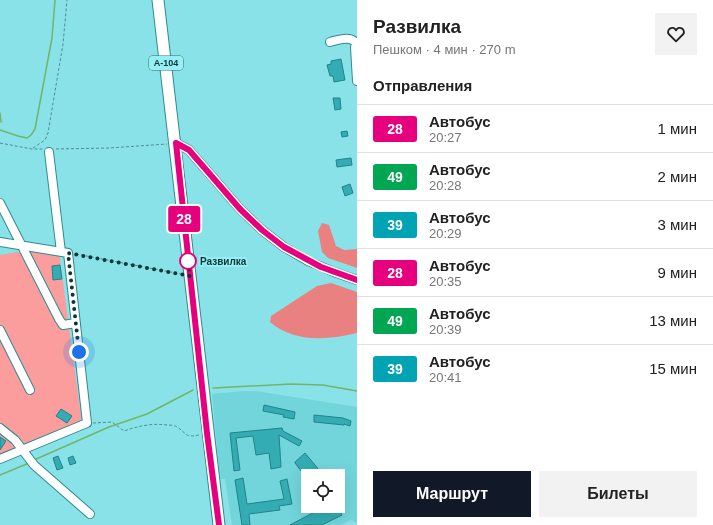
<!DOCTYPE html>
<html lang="ru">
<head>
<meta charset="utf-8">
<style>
  :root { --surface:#fff; --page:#f2f2f2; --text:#222; --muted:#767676; --line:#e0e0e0; --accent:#111827 }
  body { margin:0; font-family:Helvetica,sans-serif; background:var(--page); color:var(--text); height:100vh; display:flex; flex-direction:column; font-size:15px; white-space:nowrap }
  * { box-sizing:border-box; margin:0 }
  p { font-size:13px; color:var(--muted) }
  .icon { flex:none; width:22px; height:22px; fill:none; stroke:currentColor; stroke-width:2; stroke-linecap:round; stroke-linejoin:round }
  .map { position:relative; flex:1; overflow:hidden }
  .sheet { display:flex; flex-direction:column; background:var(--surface); width:356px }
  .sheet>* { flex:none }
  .badge { padding:0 8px; border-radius:3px; font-size:14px; line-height:26px }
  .controls { position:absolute; left:301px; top:469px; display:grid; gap:8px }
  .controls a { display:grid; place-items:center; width:44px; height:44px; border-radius:0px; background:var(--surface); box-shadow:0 4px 16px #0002; font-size:20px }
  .you { position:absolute; width:20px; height:20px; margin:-10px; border:3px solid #fff; border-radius:50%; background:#1a73e8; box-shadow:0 0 0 6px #1a73e833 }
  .map>.badge { position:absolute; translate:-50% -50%; box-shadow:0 0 0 2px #fff }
  h2 { padding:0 16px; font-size:15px; line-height:36px }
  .round { display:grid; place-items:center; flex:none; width:42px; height:42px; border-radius:0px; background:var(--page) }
  .headline { display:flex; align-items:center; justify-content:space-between; height:68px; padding:0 16px }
  h1 { font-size:19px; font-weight:800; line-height:30px }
  .cta { display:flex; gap:8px; margin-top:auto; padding:8px 16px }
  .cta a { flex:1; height:46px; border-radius:0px; background:var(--accent); color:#fff; font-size:16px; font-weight:800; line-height:46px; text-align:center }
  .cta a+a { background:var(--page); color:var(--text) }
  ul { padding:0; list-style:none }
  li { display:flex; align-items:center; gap:12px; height:48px; padding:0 16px; border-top:1px solid var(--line) }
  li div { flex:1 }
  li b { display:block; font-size:15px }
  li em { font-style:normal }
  li .badge { min-width:44px; font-weight:700; text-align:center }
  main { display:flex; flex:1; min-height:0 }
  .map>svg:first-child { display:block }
</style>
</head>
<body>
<main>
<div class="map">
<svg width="357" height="525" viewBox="0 0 357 525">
  <rect width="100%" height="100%" fill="#89e2e7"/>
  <path fill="#72d5dc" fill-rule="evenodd" d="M243 391H256L357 407V523L351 520 340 525H232L225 479H220L212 394ZM308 476H338V506H308Z"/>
  <path fill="#fb9d9c" d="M58 245 82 424 0 461V255Z"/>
  <path fill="#e98181" d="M322 223 329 225 336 246 344 250 357 249V268L328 258 322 252 318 231Z
    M331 283 357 292V333C328 340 295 343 270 322L271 316 317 286Z"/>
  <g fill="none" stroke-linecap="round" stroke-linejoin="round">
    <path stroke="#73b567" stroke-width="1.5" d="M0 113 1 122
      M0 130 18 136 27 138 31 135 35 129 52 38 55 0
      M213 388 291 384 323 385 357 391
      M34 460 109 427 147 414 193 390
      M0 475 29 463"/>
  </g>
  <path fill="#34acb3" stroke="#228389" d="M341 59 345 80 334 82 333 76H330L327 65 331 64V61Z
    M333 98H340L341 109 335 110Z
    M347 131 348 136 342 137 341 132Z
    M351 158 352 165 337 167 336 160Z
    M350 184 353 193 345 196 342 187Z
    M60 265 62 279 53 280 52 266Z
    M264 405 295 412 294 419 283 417 284 415 263 411Z
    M61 409 72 416 67 423 56 416Z
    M314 415 343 418 351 421 350 426 344 424V425L314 422Z
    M282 428 283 431 302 441 299 446 279 435 281 467 271 469 269 453 256 455 253 436 236 438 240 470 234 471 230 433Z
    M0 437 6 441 0 450Z
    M305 453 324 476H305L295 463V462Z
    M58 456 63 468 57 470 53 458Z
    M73 456 76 463 70 465 68 458Z
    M243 478 247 504 284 499 280 481 287 479 292 504 279 506 280 510 249 514 250 525H242L235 480Z
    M326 506H337L342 515 322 525H290Z"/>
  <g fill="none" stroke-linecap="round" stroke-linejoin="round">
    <defs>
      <path id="minor" d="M330 42C338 40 351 35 357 44
        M357 44 355 47 357 81
        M176 143 189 150 240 209 262 230 284 247 308 261 334 272 357 280
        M49 152 61 252
        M0 203 59 319 63 325 76 323
        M0 242 68 253 87 423 0 459
        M0 330 30 390
        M0 428 15 440 34 465 90 514"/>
      <path id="highway" d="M158 0C180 175 197 350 219 525"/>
    </defs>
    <use href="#minor" stroke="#2d8b91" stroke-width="10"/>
    <use href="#highway" stroke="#2d8b91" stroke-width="13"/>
    <path stroke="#4d8e91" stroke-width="1" stroke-dasharray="3 2" stroke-linecap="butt" d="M0 143 32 149H43
      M33 148 45 140 48 133 63 44 67 0
      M56 149 109 148 167 144
      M76 254 181 274
      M93 423 112 422 124 431C138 426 152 423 167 425 170 425 174 425 177 427 187 433 184 438 199 435"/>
    <use href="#minor" stroke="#fff" stroke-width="8"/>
    <use href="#highway" stroke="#fff" stroke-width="11"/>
  </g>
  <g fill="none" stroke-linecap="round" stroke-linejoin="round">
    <defs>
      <path id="line" d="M219 525 207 433 176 143 189 150 240 209 262 230 284 247 321 267 357 280"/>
    </defs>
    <use href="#line" stroke="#fff" stroke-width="9"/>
    <use href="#line" stroke="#e6007e" stroke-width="6"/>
    <path stroke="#0e3537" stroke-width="4" stroke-dasharray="0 7.2" d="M79 352 68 253 190 276 188 261"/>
  </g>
  <circle fill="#fff" stroke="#e6007e" stroke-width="2" cx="188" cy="261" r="8"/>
  <g text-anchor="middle" stroke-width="4" stroke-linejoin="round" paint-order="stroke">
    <rect fill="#96eff5" stroke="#376d70" stroke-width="1" x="149" y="56" width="34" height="14" rx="3"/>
    <g font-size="9" font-weight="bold" fill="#0e3537">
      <text x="166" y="66">А-104</text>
    </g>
    <g font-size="10" font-weight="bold" fill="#0e3537" stroke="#96eff5" text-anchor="start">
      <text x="200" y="265">Развилка</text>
    </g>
  </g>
</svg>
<div class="controls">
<a><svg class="icon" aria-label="locate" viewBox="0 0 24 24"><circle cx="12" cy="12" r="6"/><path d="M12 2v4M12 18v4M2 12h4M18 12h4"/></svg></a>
</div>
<div class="you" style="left:79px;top:352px"></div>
<b class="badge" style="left:184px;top:219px;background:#e6007e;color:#fff">28</b>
</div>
<section class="sheet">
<div class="headline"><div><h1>Развилка</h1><p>Пешком · 4 мин · 270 m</p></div><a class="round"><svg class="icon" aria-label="heart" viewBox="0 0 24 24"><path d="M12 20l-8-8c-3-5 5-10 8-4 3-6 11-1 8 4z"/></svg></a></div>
<h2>Отправления</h2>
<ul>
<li><span class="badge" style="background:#e6007e;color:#fff">28</span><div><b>Автобус</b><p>20:27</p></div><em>1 мин</em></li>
<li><span class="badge" style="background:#00a651;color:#fff">49</span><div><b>Автобус</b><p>20:28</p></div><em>2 мин</em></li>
<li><span class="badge" style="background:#00a3b4;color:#fff">39</span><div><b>Автобус</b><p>20:29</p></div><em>3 мин</em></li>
<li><span class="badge" style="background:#e6007e;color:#fff">28</span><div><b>Автобус</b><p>20:35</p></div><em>9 мин</em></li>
<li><span class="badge" style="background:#00a651;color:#fff">49</span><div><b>Автобус</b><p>20:39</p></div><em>13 мин</em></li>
<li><span class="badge" style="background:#00a3b4;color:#fff">39</span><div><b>Автобус</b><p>20:41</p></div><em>15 мин</em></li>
</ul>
<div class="cta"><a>Маршрут</a><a>Билеты</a></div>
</section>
</main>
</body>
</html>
